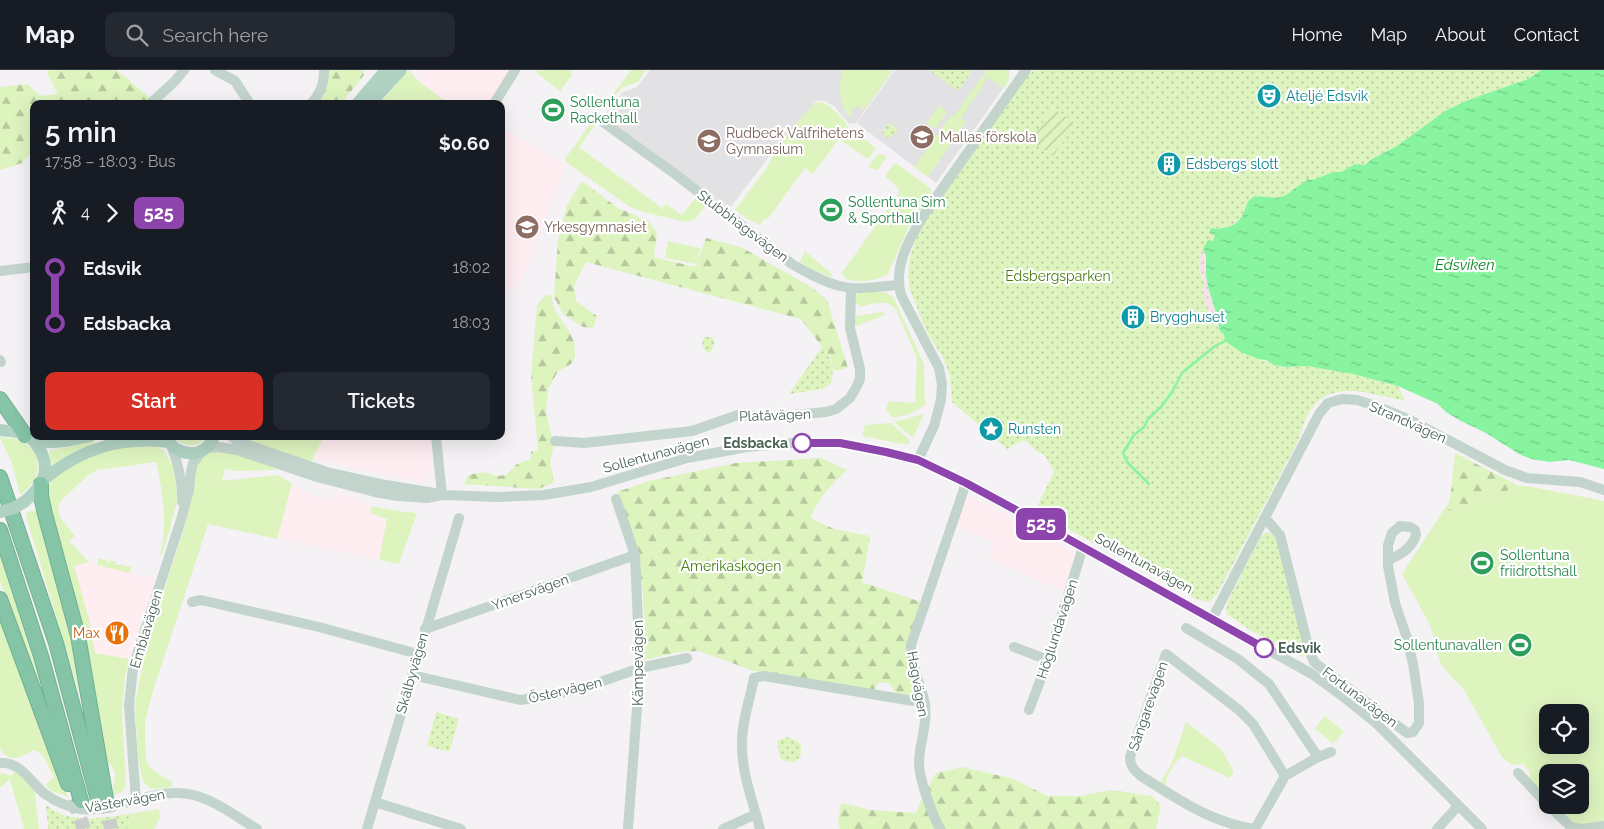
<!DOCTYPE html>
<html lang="en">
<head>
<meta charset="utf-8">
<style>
  :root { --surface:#171b24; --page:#242831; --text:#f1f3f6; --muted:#9ea1a6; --line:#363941; --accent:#d93025 }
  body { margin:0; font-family:Raleway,sans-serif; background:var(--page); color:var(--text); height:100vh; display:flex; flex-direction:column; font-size:19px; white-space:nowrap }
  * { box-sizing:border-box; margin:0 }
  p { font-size:16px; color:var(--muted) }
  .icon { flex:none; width:28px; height:28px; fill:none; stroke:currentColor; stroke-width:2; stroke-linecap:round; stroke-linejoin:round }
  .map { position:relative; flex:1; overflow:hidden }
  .drawer { position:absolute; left:30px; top:30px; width:475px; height:340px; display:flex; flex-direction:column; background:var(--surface); border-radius:10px; box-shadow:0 5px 20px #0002 }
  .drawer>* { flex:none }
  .badge { padding:0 10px; border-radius:8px; font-size:18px; line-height:32px }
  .buttons { position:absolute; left:1539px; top:634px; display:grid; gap:10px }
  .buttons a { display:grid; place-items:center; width:50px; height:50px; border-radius:10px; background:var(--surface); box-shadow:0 5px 20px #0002; font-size:25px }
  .map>.badge { position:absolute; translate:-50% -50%; box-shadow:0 0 0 2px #fff }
  .legs { display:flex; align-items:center; gap:8px; height:55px; padding:0 15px; font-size:16px }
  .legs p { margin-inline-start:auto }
  .head { display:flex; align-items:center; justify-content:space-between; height:85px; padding:0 15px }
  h1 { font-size:28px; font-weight:600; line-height:38px }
  .cta { display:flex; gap:10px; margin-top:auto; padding:10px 15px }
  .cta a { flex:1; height:58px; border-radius:10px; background:var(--accent); color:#fff; font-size:20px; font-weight:600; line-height:58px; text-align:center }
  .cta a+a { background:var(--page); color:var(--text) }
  ul { padding:0 15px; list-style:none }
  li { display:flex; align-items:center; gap:18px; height:55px; font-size:19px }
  li i { display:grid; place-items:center; width:8px; height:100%; margin:0 6px; background:currentColor }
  li i::after { content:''; width:12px; height:12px; margin:-6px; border:4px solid; border-radius:50%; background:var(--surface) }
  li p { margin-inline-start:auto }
  li:first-child i { background:linear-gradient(#0000 50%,currentColor 0) }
  li:last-child i { background:linear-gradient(currentColor 50%,#0000 0) }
  header { display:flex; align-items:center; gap:30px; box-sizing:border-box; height:70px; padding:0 25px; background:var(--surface); border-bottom:1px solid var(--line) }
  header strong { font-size:24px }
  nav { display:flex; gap:28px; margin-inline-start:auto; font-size:18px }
  .search { width:350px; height:45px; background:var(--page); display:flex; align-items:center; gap:12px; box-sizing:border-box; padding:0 18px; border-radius:10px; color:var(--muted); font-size:19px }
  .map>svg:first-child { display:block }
</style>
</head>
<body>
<header>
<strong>Map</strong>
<div class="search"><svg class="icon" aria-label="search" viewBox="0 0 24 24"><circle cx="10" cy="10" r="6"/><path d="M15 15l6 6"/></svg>Search here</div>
<nav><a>Home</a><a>Map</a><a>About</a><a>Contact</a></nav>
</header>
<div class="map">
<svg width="1604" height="759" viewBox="0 0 1604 759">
  <defs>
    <pattern id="forest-firs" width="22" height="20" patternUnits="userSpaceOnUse" patternTransform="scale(1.25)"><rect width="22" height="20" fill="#def4bf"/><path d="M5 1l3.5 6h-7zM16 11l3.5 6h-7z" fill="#b6c99e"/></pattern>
    <pattern id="sand-dots" width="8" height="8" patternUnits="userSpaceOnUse" patternTransform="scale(1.25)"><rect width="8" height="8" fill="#f6e3e8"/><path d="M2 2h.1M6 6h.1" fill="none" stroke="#d4c5c9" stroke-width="1.8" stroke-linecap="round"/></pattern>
    <pattern id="park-dots" width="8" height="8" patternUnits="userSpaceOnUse" patternTransform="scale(1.25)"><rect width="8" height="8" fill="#def4bf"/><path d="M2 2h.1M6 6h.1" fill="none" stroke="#b6c99e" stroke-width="1.8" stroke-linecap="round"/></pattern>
    <pattern id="garden-furrows" width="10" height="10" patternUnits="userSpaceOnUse" patternTransform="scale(1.25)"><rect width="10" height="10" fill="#def4bf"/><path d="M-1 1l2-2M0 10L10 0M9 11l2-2" fill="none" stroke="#b6c99e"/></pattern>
    <pattern id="water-ripples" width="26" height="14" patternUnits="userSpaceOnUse" patternTransform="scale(1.25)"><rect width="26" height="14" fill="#88f4a0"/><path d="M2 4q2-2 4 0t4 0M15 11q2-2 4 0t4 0" fill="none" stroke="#71c985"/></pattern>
  </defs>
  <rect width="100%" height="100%" fill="#f4f2f4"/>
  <path fill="#feedf1" d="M424 0H511L487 34H449L416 9Z
    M501 60 514 63 566 96 518 219 501 220Z
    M324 366H430L431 401 425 412 412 410 313 389Z
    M292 414 316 428 327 429 336 422 372 435 370 443 387 449 379 490 277 469Z
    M967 424 1079 485 1067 522 990 489 995 472 955 456Z
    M89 492 129 503 138 507H156L129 589 95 584 89 549 74 496Z"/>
  <path fill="#e2e1e3" d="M650 0H893L856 53 849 54 834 36 825 31H816L768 88 730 138 602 48 623 22 637 17Z
    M895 0H1009V10L936 113 857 53Z"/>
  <path fill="#def4bf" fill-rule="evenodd" d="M409 0 416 9 449 34H379Z
    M538 0H571L570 2 573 4 560 21 536 2Z
    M631 0H646L638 12 623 17 609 32 608 31Z
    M843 0H893L864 40 858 36 855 37 851 43V47L848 46C838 28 838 20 843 0Z
    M986 0H1008L1009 10 1003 18 983 4Z
    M982 6 987 9 961 48 966 52 928 107 914 97 951 45 954 46Z
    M816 32C830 32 837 44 846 53L845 55 876 78 868 89 839 69 813 104 805 98 767 150 765 148 760 155 746 148 735 140 768 96 775 81 801 48Z
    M939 36 947 42 935 59 927 53Z
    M591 53 595 55 579 77 662 138 666 134 682 145 696 127 706 134C702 141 695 152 686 152L640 141 630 137 566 92 565 89Z
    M880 84 886 86V88L878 99 875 100 868 97 875 87Z
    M894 94H897L930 118 932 123 907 160 888 204C880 210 857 214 847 209 845 208 843 205 841 204L898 125 899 119 886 107V104Z
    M668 171 700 178 696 194 665 188Z
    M805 181 833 205 831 207C820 202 809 199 800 191Z
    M860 222C870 222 885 219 893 227L924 294 925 335C915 341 904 348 892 347L886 339 889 331 915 333 917 288 896 240C887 228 873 234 861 237L855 232V227Z
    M883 242 885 243 884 245 857 256 854 254 855 246Z
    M924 344 913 368 894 352Z
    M891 353 910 370 908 374H902L862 366 865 355Z
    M174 366H207C198 378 183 378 174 366Z
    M244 366H324L313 389 308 393 253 372Z
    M0 367C8 368 17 368 24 373 46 386 39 413 20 425L12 394Z
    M95 371V373L74 382 52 397 49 381Z
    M154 375 165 382 173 397 176 413 177 433 162 485H160C168 453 163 423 156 392L97 400 87 406 63 429 58 435 59 446 75 466 69 471 89 492 74 496 89 549 95 583 129 589 125 607 122 640 126 715 122 722 112 726 115 704 112 696 108 693 100 669 87 591 66 491 46 428 52 408 64 399 112 378Z
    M219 381 246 386 278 400 234 401 225 399 222 411 278 405 292 414 277 469 208 454 154 618 145 651V678L147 694 155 702 172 712V717L155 719 149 718 142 709 138 685 135 634 144 587 151 562 186 452 194 418 195 395 204 385Z
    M1519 416H1527L1604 431V753L1580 757 1562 744 1553 735H1580V702H1548L1547 729 1531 712 1529 701 1523 694 1512 695 1502 687 1464 620 1441 595 1430 555 1402 504 1441 444ZM1548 642H1580V675H1548Z
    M372 436 397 441 417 443 399 494 379 490 387 449 370 443Z
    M30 441H37C59 512 76 583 89 656L25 443Z
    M0 484 49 640 0 512Z
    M99 488 106 490V492H109L110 490 116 492V495H121V494L129 497 132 496 129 503 97 495Z
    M0 536 27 600 68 727 52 721 45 715 54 707 42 684 35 680C21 686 11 695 0 679Z
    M1325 646 1344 662 1333 674 1315 658Z
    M1186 652 1221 679 1234 701 1230 708 1182 686C1174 694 1163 708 1166 720L1157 713 1160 712 1171 695Z
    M16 701 32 715 35 724 39 759H24L10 709 0 718V704L5 703 10 706Z
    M159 739 160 748 154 759H127L130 744Z"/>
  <path fill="url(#forest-firs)" d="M50 0H117L151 29 145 34H34V80L22 93 0 100V17L27 14 40 26 58 24 47 3Z
    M329 0H362L364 5 341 34H318C325 22 329 14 329 0Z
    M582 111 618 138 648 151 657 162 654 187 695 197 706 168 741 177 811 217 827 230 848 298 834 301 831 289 801 249 586 192 574 216 576 231 597 246 593 258 583 257 563 244 554 227 558 170 567 135Z
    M551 224C552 242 565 252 572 267 575 273 575 281 575 287L571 294 558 301 548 319 546 344 554 375 550 391 553 405V413L538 419 464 414 468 405 484 402 497 406 506 405 517 394 531 389V381H538L531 306 537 235 544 226Z
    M1455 383 1519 416 1441 444 1450 431Z
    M821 388 847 400C828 418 821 425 810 448L834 459 870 466 862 512 924 533 913 556 919 629 898 626 889 613H878L874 620 754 601 699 581 678 582 645 590 643 524 639 495 617 422 649 411 736 393Z
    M962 697 1014 709 1047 726H1081L1111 720 1152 726 1161 736 1156 759H840L838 753 841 733 871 740 916 743 923 726 936 703Z"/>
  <path fill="url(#sand-dots)" d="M1203 179C1207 188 1205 196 1206 206 1208 221 1213 236 1218 250L1217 255 1208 243 1202 219 1203 206 1200 202 1199 189Z"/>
  <path fill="url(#park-dots)" d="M929 0H973L958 21Z
    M1035 0H1541L1528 9 1468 30 1445 41 1397 76 1372 89 1365 95 1355 94 1341 102H1334L1312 110 1308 109 1286 125 1277 128 1255 126C1240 144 1239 161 1211 158L1209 163 1215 165 1213 172 1208 171C1202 180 1197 190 1200 201 1201 206 1204 211 1205 216L1202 219 1208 243 1217 255 1219 260 1258 289C1268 291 1275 296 1284 297 1292 298 1300 295 1307 296 1336 298 1370 309 1398 316L1405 331C1368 324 1324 305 1305 351 1302 358 1300 366 1297 373L1217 524 1209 532 1198 530 1035 441 1054 402 1044 384 1038 382 1024 370 1007 379 952 332 950 306 943 288 926 260 910 220 908 203 910 187 917 166 930 143 1027 6Z
    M889 53 898 59 890 69 882 63Z
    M705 267H712C716 273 714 278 709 283 702 280 700 273 705 267Z
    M822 277C832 292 835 295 831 313L823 319 789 324Z
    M1268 462 1276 466 1307 585 1302 587 1250 560 1227 544 1226 540 1228 531 1261 466Z
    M436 642 459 649 449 682 427 676Z
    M786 667C799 671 804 673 800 687L795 692 785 691 780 688 777 671Z
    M46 735C71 755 100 748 130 744L127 759H48Z"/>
  <path fill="url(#garden-furrows)" d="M1053 38 1076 54 1053 86 1031 70Z"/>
  <path fill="url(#water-ripples)" d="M1541 0H1604V399L1569 390 1549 392 1531 389 1519 384 1486 363 1461 351 1446 342 1438 334 1398 316 1353 304 1307 296 1286 297 1274 295 1266 290 1258 289 1241 282 1225 271 1224 264 1219 260 1218 250 1208 217 1206 206V186L1203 179 1208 170 1213 171 1215 165 1209 163 1211 158C1225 160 1238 156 1244 142 1248 133 1246 132 1255 126L1277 128 1286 125 1308 109 1312 110 1334 102H1341L1355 94 1365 95 1372 89 1397 76 1445 41 1468 30 1528 9Z"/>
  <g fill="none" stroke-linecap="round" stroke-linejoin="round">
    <path stroke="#88f4a0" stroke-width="2.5" d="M1149 414 1127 392 1123 383 1134 365 1144 357 1148 349 1161 337 1172 322 1182 303 1215 276 1225 271"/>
    <path stroke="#c9cecc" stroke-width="14" stroke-dasharray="14 7" stroke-linecap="butt" d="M73 729 84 759
      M106 729 111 759"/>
    <defs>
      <path id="highway" d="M0 329 25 365
        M0 407 56 573 98 730
        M41 414V426L45 444 78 566 106 729
        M0 460 41 586 81 731
        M0 529 68 714"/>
    </defs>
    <use href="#highway" stroke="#71b093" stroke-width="16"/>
    <path stroke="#c2d4cb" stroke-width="10" d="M215 0 235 11 250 34
      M150 34 175 11 184 0
      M311 34C320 24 325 14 324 0
      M494 34 515 0
      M603 52 675 104 792 194C810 204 830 216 851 218 866 219 883 216 898 215
      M0 201 34 197
      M0 290 1 292
      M231 366 236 370 262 380 330 403 380 414 434 423
      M436 366 442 425
      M555 371 584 373 692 361 738 345 772 347 826 342 836 339 850 328 857 316 860 309V299L850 258 851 218
      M171 375C178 393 183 412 182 432
      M207 378 219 377 237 380 317 407 375 422 398 426 427 428 442 425 499 427 544 425 591 417 687 388 747 377 792 373H840L886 382 918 390 966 413 1312 604 1345 628 1375 652 1482 759
      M918 390 934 356 941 330 942 314 939 298 901 225C893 195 910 168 925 143L1026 0
      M616 429 635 485 640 598 628 759
      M1265 448 1280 465 1309 580 1314 592 1407 663 1413 662 1419 653V633L1413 594 1407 568 1395 533 1388 496V475L1392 463 1400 456 1410 457 1415 460 1416 465C1412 478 1401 485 1388 490
      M192 532 201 530 319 557 418 584
      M1212 549 1319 344 1328 333 1342 329 1357 330 1379 337 1408 349 1505 400 1527 408 1580 412 1604 420
      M1186 558 1238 589 1269 614 1318 687
      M425 559 635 485
      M1014 577 1048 590
      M412 605 520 630 553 625 586 617 640 598 687 588
      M1029 640 1048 590 1083 477
      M0 693C21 691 31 713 45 724 55 731 69 737 80 739 96 741 113 735 129 732 144 728 158 723 174 723 204 721 232 744 257 759
      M1518 703 1548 735
      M1285 706 1318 687 1331 682
      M136 730 129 636 133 597 181 450 189 420 191 401 193 393 202 381
      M375 732 461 759
      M1548 735 1571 757 1581 759
      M367 759 459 448
      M723 759 756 744
      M760 759C753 732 742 704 742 676 741 654 750 629 754 608L764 606 925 633
      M940 759C932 744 919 709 919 693 919 673 928 655 925 635 922 615 910 596 911 575L966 413
      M1255 759C1212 753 1177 729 1141 706 1134 700 1130 696 1130 687L1166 584 1239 640 1253 654 1285 706 1255 759
      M1437 759 1458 736
      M1581 759 1604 756"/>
    <path stroke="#b0d2c2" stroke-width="12" d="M357 34 386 0
      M370 34 401 0
      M0 360C8 361 16 361 24 364 30 366 35 372 38 377 53 399 42 417 24 432
      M166 366C175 388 206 390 214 366
      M29 367C52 377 67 370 90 366
      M43 410C80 379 120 366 168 372"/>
    <use href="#highway" stroke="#86c4a7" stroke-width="14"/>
    <path stroke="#b0d2c2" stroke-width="12" d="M0 442 14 438 24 432"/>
  </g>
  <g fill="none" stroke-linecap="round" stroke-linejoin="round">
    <defs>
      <path id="line-1" d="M802 373H840L886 382 918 390 966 413 1016 440 1264 578"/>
    </defs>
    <use href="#line-1" stroke="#fff" stroke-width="11"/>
    <use href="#line-1" stroke="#8e44ad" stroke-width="8"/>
  </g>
  <defs>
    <symbol id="theatre-disc" viewBox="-11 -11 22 22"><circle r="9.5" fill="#0f9aa8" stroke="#fff"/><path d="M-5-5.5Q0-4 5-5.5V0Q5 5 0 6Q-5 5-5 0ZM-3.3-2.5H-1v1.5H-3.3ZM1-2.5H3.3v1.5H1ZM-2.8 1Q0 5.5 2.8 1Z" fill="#fff"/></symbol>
    <symbol id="stadium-disc" viewBox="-11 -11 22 22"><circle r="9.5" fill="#2e9e5b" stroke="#fff"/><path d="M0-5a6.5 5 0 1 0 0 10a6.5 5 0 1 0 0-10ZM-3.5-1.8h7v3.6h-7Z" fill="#fff"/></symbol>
    <symbol id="school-disc" viewBox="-11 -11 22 22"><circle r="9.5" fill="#8d6e63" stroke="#fff"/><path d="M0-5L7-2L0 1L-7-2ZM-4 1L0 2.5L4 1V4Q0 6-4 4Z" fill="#fff"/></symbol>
    <symbol id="building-disc" viewBox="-11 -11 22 22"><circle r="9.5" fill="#0f9aa8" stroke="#fff"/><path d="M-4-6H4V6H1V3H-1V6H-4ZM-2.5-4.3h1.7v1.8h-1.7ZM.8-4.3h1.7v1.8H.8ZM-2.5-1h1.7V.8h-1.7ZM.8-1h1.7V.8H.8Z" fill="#fff"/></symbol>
    <symbol id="sight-disc" viewBox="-11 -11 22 22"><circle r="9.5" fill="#0f9aa8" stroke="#fff"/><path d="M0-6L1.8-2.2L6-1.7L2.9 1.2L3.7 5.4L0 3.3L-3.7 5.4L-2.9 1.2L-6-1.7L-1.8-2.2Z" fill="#fff"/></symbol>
    <symbol id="restaurant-disc" viewBox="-11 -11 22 22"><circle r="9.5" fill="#e8710a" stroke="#fff"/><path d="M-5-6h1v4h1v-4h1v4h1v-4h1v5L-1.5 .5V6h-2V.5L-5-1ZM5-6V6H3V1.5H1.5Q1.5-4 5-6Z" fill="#fff"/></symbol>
  </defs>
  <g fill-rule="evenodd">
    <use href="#theatre-disc" x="1255" y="12" width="28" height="28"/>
    <use href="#stadium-disc" x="539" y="26" width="28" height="28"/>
    <use href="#school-disc" x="908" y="53" width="28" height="28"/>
    <use href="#school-disc" x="695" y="57" width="28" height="28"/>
    <use href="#building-disc" x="1155" y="80" width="28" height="28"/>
    <use href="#stadium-disc" x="817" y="126" width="28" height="28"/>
    <use href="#school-disc" x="513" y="143" width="28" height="28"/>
    <use href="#building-disc" x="1119" y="233" width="28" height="28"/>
    <use href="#sight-disc" x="977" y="345" width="28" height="28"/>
    <use href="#stadium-disc" x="1468" y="479" width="28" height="28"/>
    <use href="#restaurant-disc" x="103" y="549" width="28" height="28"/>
    <use href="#stadium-disc" x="1506" y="561" width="28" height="28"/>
  </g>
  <g fill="#fff" stroke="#8e44ad" stroke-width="2.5">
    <circle cx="802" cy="373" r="9"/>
    <circle cx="1264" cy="578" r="9"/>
  </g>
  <g text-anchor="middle" stroke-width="4.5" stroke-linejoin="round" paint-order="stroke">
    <g font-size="14" fill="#0d838f" stroke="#fff" text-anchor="start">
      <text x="1286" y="31">Ateljé Edsvik</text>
      <text x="1186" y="99">Edsbergs slott</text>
      <text x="1150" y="252">Brygghuset</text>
      <text x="1008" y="364">Runsten</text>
    </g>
    <g font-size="14" fill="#27864d" stroke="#fff" text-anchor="start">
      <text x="570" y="37">Sollentuna<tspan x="570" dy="16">Rackethall</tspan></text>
      <text x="848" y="137">Sollentuna Sim<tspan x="848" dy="16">&amp; Sporthall</tspan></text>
      <text x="1500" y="490">Sollentuna<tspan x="1500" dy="16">friidrottshall</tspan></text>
      <text x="1502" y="580" text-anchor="end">Sollentunavallen</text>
    </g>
    <g font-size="14" fill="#785e54" stroke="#fff" text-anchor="start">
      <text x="726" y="68">Rudbeck Valfrihetens<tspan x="726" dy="16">Gymnasium</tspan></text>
      <text x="940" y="72">Mallas förskola</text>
      <text x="544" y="162">Yrkesgymnasiet</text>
    </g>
    <g font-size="14" fill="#486254" stroke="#fff">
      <text transform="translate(743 156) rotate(37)" y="5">Stubbhagsvägen</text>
      <text transform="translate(775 345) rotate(-2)" y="5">Platåvägen</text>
      <text transform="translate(1408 352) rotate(24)" y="5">Strandvägen</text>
      <text transform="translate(656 384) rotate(-15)" y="5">Sollentunavägen</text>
      <text transform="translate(1144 493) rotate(29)" y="5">Sollentunavägen</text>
      <text transform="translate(530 522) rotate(-20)" y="5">Ymersvägen</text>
      <text transform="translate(146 559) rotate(-73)" y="5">Emblavägen</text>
      <text transform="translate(1057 559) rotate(-72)" y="5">Höglundavägen</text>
      <text transform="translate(638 593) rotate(-90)" y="5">Kämpevägen</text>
      <text transform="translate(412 603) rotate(-74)" y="5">Skälbyvägen</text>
      <text transform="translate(918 614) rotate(80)" y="5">Hagvägen</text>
      <text transform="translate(565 620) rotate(-13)" y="5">Östervägen</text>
      <text transform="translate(1360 627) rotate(37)" y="5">Fortunavägen</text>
      <text transform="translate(1148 636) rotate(-71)" y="5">Sångarevägen</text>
      <text transform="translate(125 731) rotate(-10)" y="5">Västervägen</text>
    </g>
    <g font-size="14" fill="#468010" stroke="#fff">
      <text x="1058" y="211">Edsbergsparken</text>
      <text x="731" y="501">Amerikaskogen</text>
    </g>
    <g font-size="14" font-weight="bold" fill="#486254" stroke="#fff" text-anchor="end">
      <text x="788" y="378">Edsbacka</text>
      <text x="1278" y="583" text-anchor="start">Edsvik</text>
    </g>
    <g font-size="14" fill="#c56008" stroke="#fff" text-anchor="end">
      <text x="100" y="568">Max</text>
    </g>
    <g font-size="15" font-style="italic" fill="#058922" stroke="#fff">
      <text x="1465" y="200">Edsviken</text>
    </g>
  </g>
</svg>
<div class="buttons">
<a><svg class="icon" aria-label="locate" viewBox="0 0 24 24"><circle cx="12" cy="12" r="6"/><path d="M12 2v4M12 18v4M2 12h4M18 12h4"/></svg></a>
<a><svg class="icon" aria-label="layers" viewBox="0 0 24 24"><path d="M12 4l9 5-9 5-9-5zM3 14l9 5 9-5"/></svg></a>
</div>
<b class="badge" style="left:1041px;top:454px;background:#8e44ad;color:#fff">525</b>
<section class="drawer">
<div class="head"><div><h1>5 min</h1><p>17:58 – 18:03 · Bus</p></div><b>$0.60</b></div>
<div class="legs"><svg class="icon" aria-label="walk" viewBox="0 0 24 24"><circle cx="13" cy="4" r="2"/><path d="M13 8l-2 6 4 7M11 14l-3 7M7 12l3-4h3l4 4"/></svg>4<svg class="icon" aria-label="forward" viewBox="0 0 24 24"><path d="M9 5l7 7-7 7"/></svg><b class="badge" style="background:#8e44ad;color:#fff">525</b></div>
<ul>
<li><i style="color:#8e44ad"></i><b>Edsvik</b><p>18:02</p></li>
<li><i style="color:#8e44ad"></i><b>Edsbacka</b><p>18:03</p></li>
</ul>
<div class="cta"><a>Start</a><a>Tickets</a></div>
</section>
</div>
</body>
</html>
